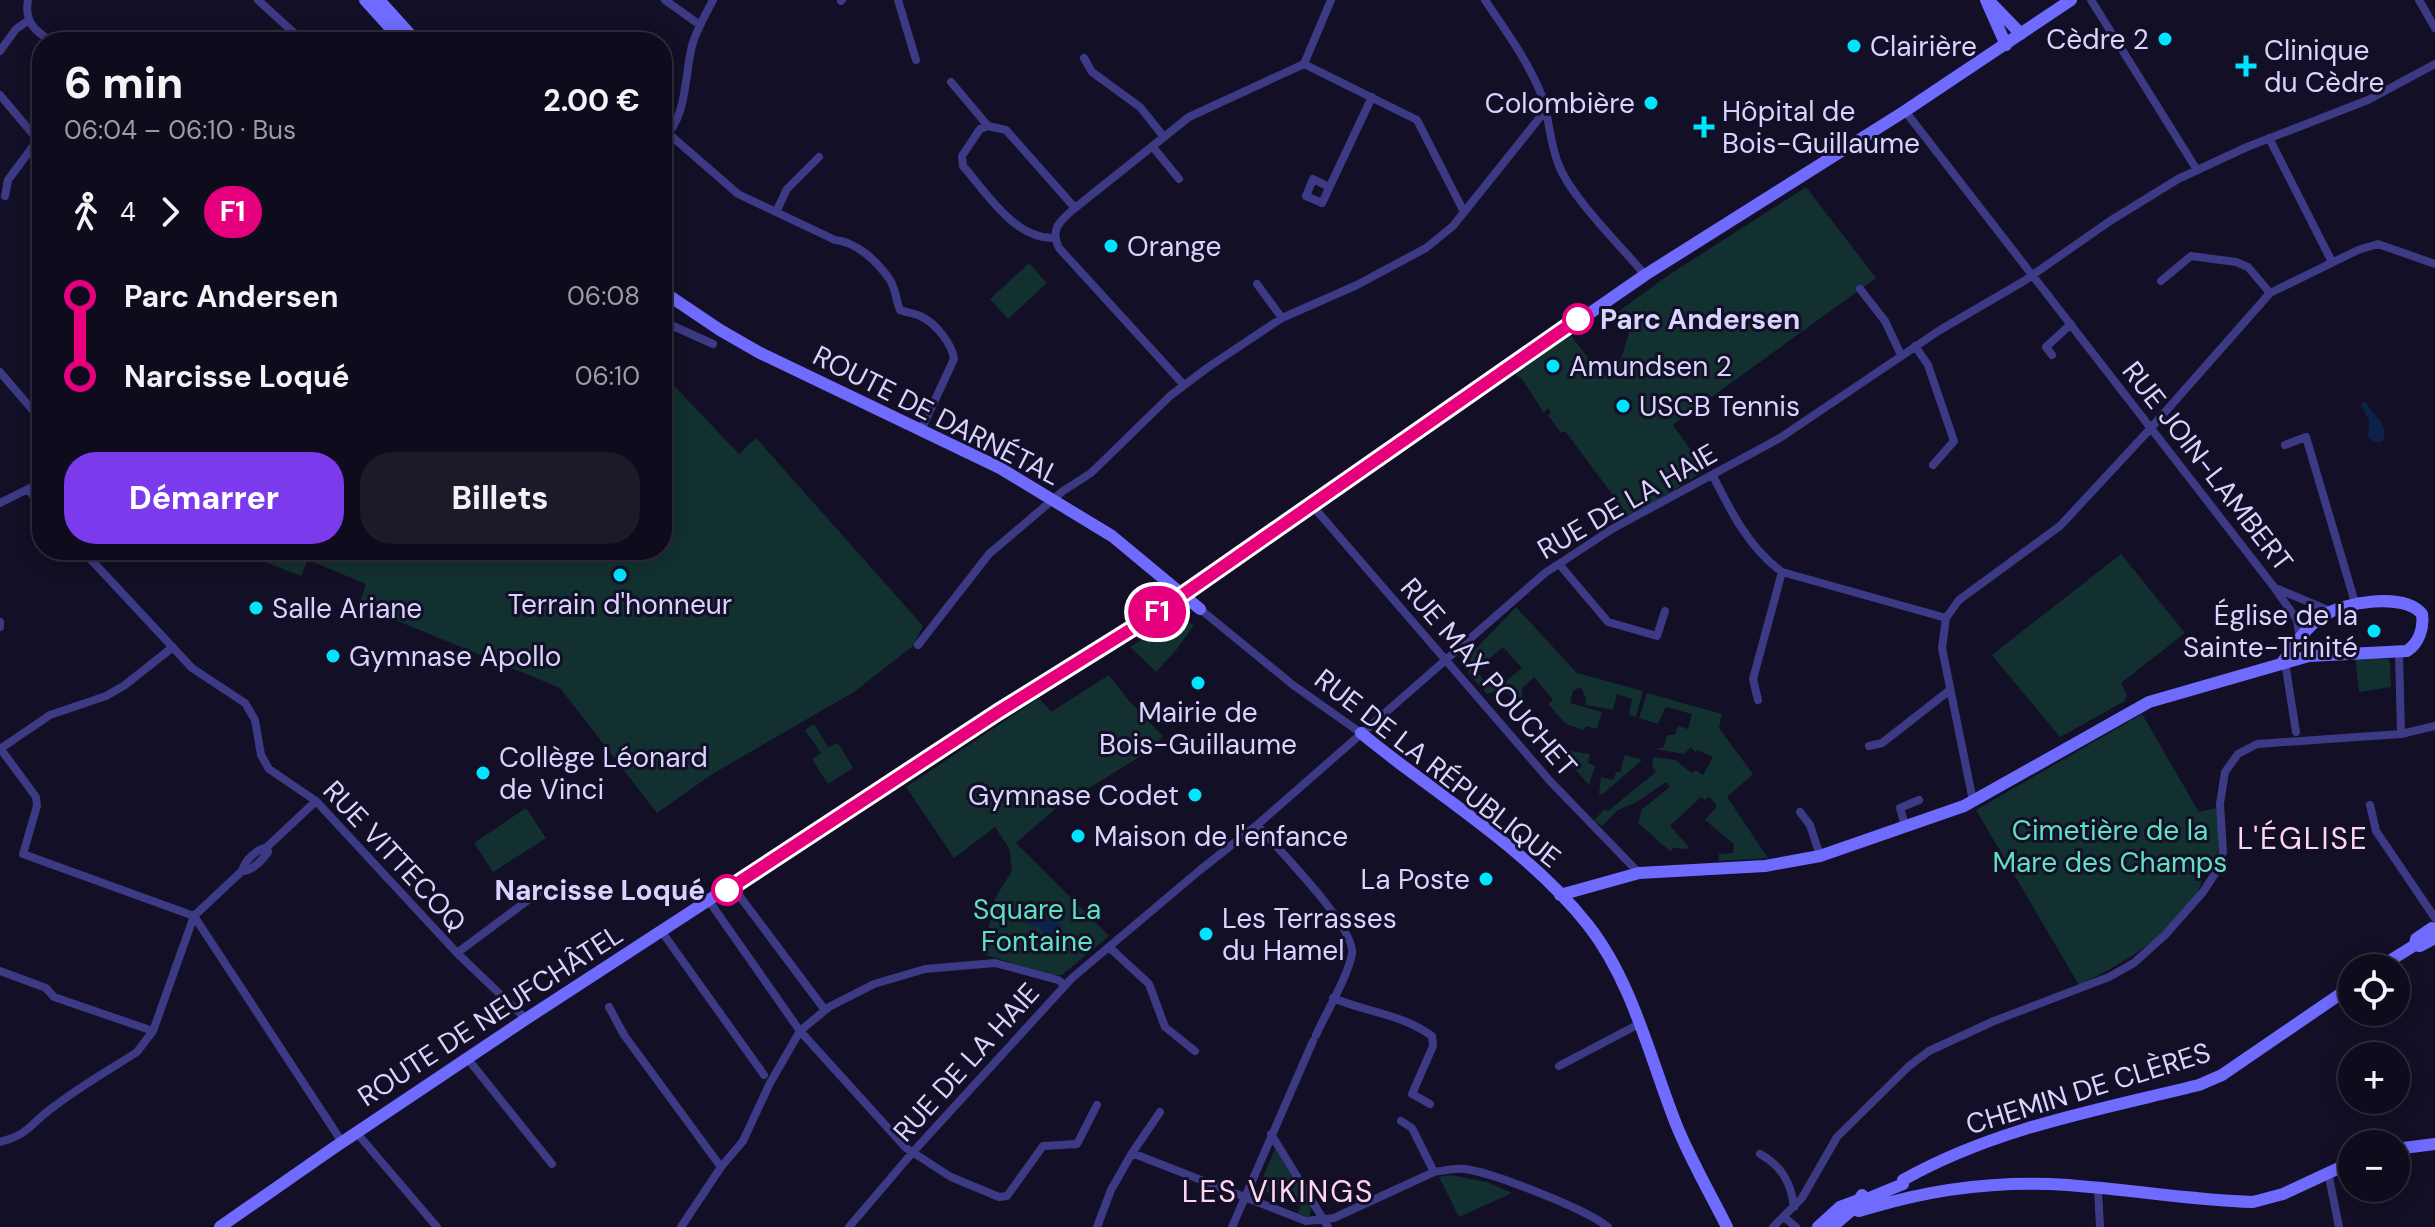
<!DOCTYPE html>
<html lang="fr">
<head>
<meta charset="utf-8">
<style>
  :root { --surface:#0e0b1c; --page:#1c1929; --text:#f1f3f6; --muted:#9b9ba3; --line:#2e2b3b; --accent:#7c3aed }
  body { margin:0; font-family:"DM Sans",sans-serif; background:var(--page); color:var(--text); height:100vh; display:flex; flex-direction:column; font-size:30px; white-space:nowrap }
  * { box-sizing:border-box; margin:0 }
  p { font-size:26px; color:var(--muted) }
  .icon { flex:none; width:44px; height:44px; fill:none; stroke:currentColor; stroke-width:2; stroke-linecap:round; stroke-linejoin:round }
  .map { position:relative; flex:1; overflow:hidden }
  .sheet { position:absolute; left:32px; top:32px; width:640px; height:528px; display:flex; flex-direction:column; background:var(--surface); border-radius:32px; box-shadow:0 4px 20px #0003,0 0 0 2px var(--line) }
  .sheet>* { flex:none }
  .badge { padding:0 16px; border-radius:26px; font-size:28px; line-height:52px }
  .tools { position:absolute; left:2338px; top:954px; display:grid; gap:16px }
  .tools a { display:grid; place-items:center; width:72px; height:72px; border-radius:50%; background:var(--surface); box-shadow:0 4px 20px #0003,0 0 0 2px var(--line); font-size:40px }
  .map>.badge { position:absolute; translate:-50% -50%; box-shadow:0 0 0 4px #fff }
  .legs { display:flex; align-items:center; gap:12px; height:88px; padding:0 32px; font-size:26px }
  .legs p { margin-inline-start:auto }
  .overview { display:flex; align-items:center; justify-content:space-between; height:136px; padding:0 32px }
  h1 { font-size:44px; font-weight:800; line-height:60px }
  .primary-button { display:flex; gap:16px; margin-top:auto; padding:16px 32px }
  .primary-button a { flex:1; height:92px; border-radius:32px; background:var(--accent); color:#fff; font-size:32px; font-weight:800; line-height:92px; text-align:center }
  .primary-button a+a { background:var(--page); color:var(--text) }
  ul { padding:0 32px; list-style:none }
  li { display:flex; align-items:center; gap:28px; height:80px; font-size:30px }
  li i { display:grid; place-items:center; width:12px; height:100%; margin:0 10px; background:currentColor }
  li i::after { content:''; width:20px; height:20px; margin:-10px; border:6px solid; border-radius:50%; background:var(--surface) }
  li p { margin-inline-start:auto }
  li:first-child i { background:linear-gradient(#0000 50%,currentColor 0) }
  li:last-child i { background:linear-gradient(currentColor 50%,#0000 0) }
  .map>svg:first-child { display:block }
</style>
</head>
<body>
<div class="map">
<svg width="2435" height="1227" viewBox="0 0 2435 1227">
  <rect width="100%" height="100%" fill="#130f26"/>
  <path fill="#12302f" d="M1806 187 1876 278 1673 425 1705 470 1630 518 1565 431 1561 433 1548 415 1551 412 1548 408 1544 413 1522 379 1514 374 1570 334 1602 376 1620 362 1629 333 1615 314 1667 276Z
    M1029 263 1047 283 1008 319 990 299Z
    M662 373 739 454 756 438 923 626 913 646 854 692 714 773 657 813 560 688 359 605 366 584 308 560 301 576 242 553 246 550H662Z
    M2121 554 2185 633 2121 683 2127 695 2125 701 2060 737 1992 655Z
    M1516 607 1577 673 1643 691 1636 717 1629 715 1632 699 1617 694 1613 710 1585 705 1586 699 1581 687 1573 691 1570 703 1602 712 1597 729 1586 726 1584 730 1566 724 1548 704 1553 700 1534 677 1522 688 1523 702 1520 705 1504 690 1506 681 1522 668 1503 647 1476 670 1486 683 1496 675 1502 681 1500 690 1487 694 1469 674 1470 655Z
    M1184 620 1194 625 1177 649 1156 672 1130 647 1170 623Z
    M2355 656 2388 659 2390 662 2391 687 2359 692Z
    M1109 675 1130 702 1163 736 1154 748 1055 809 1016 843 1109 936 1062 975H1052L983 954 995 898 1012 871 1009 848 995 827 954 858 906 787 1039 698 1051 712Z
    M1647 693 1722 714 1719 728 1753 774 1727 797 1768 858 1719 861V854L1733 853 1734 844 1705 820 1716 807V804L1709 797 1705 800 1701 797 1670 826 1689 847 1687 849 1672 848 1671 852 1638 823 1642 809 1670 787 1666 782 1637 802 1618 810 1602 826 1594 820 1605 809 1608 811 1656 772 1652 766 1654 757 1675 760 1692 773 1696 770 1703 775 1713 757 1698 750 1695 752 1691 747 1684 754 1655 749 1663 748 1667 735H1675L1678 726 1688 729 1692 714 1666 707 1658 724 1639 718Z
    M2142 714 2199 812 2216 808C2219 833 2225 861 2203 876 2194 924 2121 965 2079 985L1976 810Z
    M814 724 828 747 838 743 853 768 828 784 812 759 821 753 805 730Z
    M1571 751 1590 754 1588 763 1595 766 1589 785 1564 757Z
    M1625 755 1642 760 1603 794H1599L1601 777 1614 780 1616 772H1620Z
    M526 808 546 838 493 872 474 843Z
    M1275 1149 1312 1206 1309 1217 1298 1213 1300 1206 1267 1192 1263 1199 1255 1196Z
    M1451 1175 1487 1182 1512 1193 1459 1217 1439 1177Z"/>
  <path fill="#0c2248" d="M2362 402 2366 403C2374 416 2391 425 2382 442H2375L2368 438 2369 420 2361 406Z
    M1027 916 1049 918 1062 926 1059 933 1050 941 1046 940 1045 935 1039 927 1013 920Z"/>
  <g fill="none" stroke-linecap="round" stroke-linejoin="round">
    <path stroke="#3d3a85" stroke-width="8" d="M28 0C24 22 35 31 52 42
      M258 0 304 42
      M665 0 700 25
      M898 0 916 60
      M1331 0 1304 64 1417 120 1464 212
      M1485 0C1506 31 1528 61 1542 96 1550 119 1549 144 1560 168 1574 200 1621 246 1645 275
      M2091 0 2197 170
      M2419 0 2435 28
      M841 1 842 0
      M0 51 16 29 29 20
      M1084 58 1092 72 1140 107 1164 137
      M951 82 988 126
      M0 95 42 145
      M1905 111 2274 587 2297 620 2300 639
      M669 134 738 194 835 240C857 242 878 262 890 280 896 289 896 301 900 310 907 313 914 313 920 316 935 322 952 344 954 359L921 430
      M2269 138 2332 262
      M662 140C688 117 684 77 692 46 696 30 706 14 713 0
      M1152 146 1179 179
      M1329 187 1313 179 1306 196 1322 203 1372 97
      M5 196 8 180 37 141
      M776 212 787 189 819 157
      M1054 238C1014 239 986 192 963 166L962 156 980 129 988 126 1006 130 1075 208
      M2161 281 2191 256 2236 262 2248 267 2270 293
      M1257 284 1282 318
      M1860 289 1885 321 1901 355
      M662 321 713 344
      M1915 346 1928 365 1954 441 1933 465
      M2052 355 2046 347 2071 324
      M0 372 42 421
      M1184 385 1059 248C1049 229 1061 220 1075 208L1189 117 1304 64
      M2285 445 2306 437 2356 606
      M1713 476C1731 512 1749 548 1782 572L1946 618
      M28 489 42 507
      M0 503 42 482
      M1311 504 1550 781 1639 873
      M82 550 192 668 245 703 255 720 261 755 269 769 316 801 457 953 526 1019
      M1559 564 1608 622 1657 636 1665 611
      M2278 589 2330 611
      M1200 609 1293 685 1361 733
      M0 622V627
      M918 645 989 554 1063 491 1091 473 1170 396 1207 368 1282 318 1357 285 1426 248 1453 226 1545 111
      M2399 652 2401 734
      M2285 662 2296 732
      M1758 700 1753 679 1782 572
      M1869 746 1882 743 1950 690
      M0 748 36 797 37 806 23 854 194 916 342 1142
      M0 749 50 715 106 696 125 685 173 647
      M1973 801 1942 648 1946 618 1959 600 2060 526 2151 428 2270 293 2358 250 2378 244 2435 264
      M2370 805 2376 831 2435 918
      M1800 812 1810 825 1820 856
      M1257 825C1277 848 1356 927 1352 954 1348 976 1326 1013 1316 1035
      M1905 825 1900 808 1919 800
      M242 871C253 871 262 860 268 852L267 847
      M732 886 825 1010
      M709 901 800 1031 906 1148 951 1177 999 1197 1007 1196 1043 1146 1077 1144 1097 1105
      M662 932 764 1075
      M1109 947 1149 984 1165 1027 1195 1051
      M457 953 539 892
      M0 971 46 988 54 997 153 1031
      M1333 998C1366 1012 1402 1014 1432 1036L1433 1046 1412 1094 1430 1104
      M609 1007 624 1035 721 1167
      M467 1058 552 1164
      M1559 1066 1639 1024
      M1401 1121 1412 1128 1434 1172
      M356 1132 437 1227
      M1271 1134 1328 1227
      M0 1142C30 1134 30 1124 52 1108 79 1087 109 1070 137 1052L153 1031 194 916 242 871C245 860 256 850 267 847L316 801
      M1132 1153 1160 1112
      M1760 1154C1782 1166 1791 1183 1794 1207
      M2328 1172 2339 1227
      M2098 1189 2100 1227
      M1784 1217 1796 1227
      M681 1227 721 1167 743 1141 770 1083 800 1031 829 1007 874 984 925 969 995 963 1058 980 1065 985
      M849 1227 912 1153 1072 978 1200 870 1257 825 1545 573 1612 529 1780 438 1940 330 2024 281 2110 221 2178 179 2247 147 2368 100 2435 64
      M1097 1227 1111 1190 1132 1153 1306 1221 1334 1218 1434 1172C1446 1170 1458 1167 1471 1170 1500 1176 1586 1209 1608 1227
      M1232 1227 1313 1041
      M1773 1227 1802 1198 1837 1137 1909 1066 1929 1051 1994 1021 2109 977 2134 963 2165 935 2203 892 2216 872 2223 852 2220 804 2225 772 2238 754 2257 744 2401 734 2435 726"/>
    <path stroke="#6f6bff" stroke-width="12" d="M365 0 403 42
      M379 0 417 42
      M1986 0 2006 45
      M1990 2 2021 34
      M662 291 720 330 760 353 1000 468 1112 536 1200 609
      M1361 733C1436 795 1526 847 1588 925 1632 981 1650 1058 1676 1124 1690 1159 1710 1193 1727 1227
      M1560 895 1639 873 1765 866 1820 856 1964 806 2149 702 2309 656 2407 651C2419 643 2424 628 2422 614 2404 592 2343 602 2323 616 2307 626 2293 647 2282 663
      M2415 945 2416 939 2432 928 2435 929
      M2378 968 2415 945 2420 946 2435 938
      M2396 1149 2435 1144
      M1859 1200 1862 1201 1903 1184V1180C1995 1128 2098 1110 2199 1085L2222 1075 2352 986
      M1873 1207C1930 1190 1990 1182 2050 1184 2117 1187 2185 1200 2253 1202L2283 1194 2352 1162
      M220 1227 332 1149 526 1019 998 712 1152 616 1645 275 1905 111 2071 0
      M1818 1227 1840 1207 1859 1200 1862 1195
      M1832 1227 1853 1209 1859 1211 1873 1207 1872 1201"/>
  </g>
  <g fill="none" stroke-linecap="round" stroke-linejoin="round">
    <defs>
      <path id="line-1" d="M727 890 998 712 1152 616 1578 319"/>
    </defs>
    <use href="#line-1" stroke="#fff" stroke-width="18"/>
    <use href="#line-1" stroke="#e6007e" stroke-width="12"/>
  </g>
  <g fill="#00e5ff" stroke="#130f26" stroke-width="3">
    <circle cx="2165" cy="39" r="8"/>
    <circle cx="1854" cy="46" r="8"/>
    <path d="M2242 54h8v8h8v8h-8v8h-8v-8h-8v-8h8z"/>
    <circle cx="1651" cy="103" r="8"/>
    <path d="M1700 115h8v8h8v8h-8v8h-8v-8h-8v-8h8z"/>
    <circle cx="1111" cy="246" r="8"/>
    <circle cx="1553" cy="366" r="8"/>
    <circle cx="1623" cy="406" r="8"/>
    <circle cx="620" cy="575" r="8"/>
    <circle cx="256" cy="608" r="8"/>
    <circle cx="2374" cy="631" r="8"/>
    <circle cx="333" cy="656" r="8"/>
    <circle cx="1198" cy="683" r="8"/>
    <circle cx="483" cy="773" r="8"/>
    <circle cx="1195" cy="795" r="8"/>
    <circle cx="1078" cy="836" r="8"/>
    <circle cx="1486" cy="879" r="8"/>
    <circle cx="1206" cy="934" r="8"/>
  </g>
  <g fill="#fff" stroke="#e6007e" stroke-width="4">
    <circle cx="1578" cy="319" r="14"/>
    <circle cx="727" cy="890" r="14"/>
  </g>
  <g text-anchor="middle" stroke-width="6" stroke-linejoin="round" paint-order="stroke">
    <g font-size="28" fill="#d9d4ff" stroke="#130f26" text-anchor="start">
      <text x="2149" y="49" text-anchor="end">Cèdre 2</text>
      <text x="1870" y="56">Clairière</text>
      <text x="2264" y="60">Clinique<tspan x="2264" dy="32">du Cèdre</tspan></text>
      <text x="1635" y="113" text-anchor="end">Colombière</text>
      <text x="1722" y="121">Hôpital de<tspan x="1722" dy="32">Bois-Guillaume</tspan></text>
      <text x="1127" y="256">Orange</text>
      <text x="1569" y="376">Amundsen 2</text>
      <text x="1639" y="416">USCB Tennis</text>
      <text x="620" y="614" text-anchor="middle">Terrain d'honneur</text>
      <text x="272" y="618">Salle Ariane</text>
      <text x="2358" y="625" text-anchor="end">Église de la<tspan x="2358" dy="32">Sainte-Trinité</tspan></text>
      <text x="349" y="666">Gymnase Apollo</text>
      <text x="1198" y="722" text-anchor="middle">Mairie de<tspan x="1198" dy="32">Bois-Guillaume</tspan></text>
      <text x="499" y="767">Collège Léonard<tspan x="499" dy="32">de Vinci</tspan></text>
      <text x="1179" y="805" text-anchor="end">Gymnase Codet</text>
      <text x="1094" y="846">Maison de l'enfance</text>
      <text x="1470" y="889" text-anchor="end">La Poste</text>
      <text x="1222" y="928">Les Terrasses<tspan x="1222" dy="32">du Hamel</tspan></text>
    </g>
    <g font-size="28" font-weight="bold" fill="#d9d4ff" stroke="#130f26" text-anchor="start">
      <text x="1600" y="329">Parc Andersen</text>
      <text x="705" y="900" text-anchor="end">Narcisse Loqué</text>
    </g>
    <g font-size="28" fill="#d9d4ff" stroke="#130f26">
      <text transform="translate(937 415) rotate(27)" y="10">ROUTE DE DARNÉTAL</text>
      <text transform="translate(2208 466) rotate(52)" y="10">RUE JOIN-LAMBERT</text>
      <text transform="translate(1627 501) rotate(-30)" y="10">RUE DE LA HAIE</text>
      <text transform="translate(1489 677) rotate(49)" y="10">RUE MAX POUCHET</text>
      <text transform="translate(1438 768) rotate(38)" y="10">RUE DE LA RÉPUBLIQUE</text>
      <text transform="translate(395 856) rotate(47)" y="10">RUE VITTECOQ</text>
      <text transform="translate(490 1015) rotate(-33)" y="10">ROUTE DE NEUFCHÂTEL</text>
      <text transform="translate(966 1062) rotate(-48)" y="10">RUE DE LA HAIE</text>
      <text transform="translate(2088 1088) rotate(-17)" y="10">CHEMIN DE CLÈRES</text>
    </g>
    <g font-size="28" fill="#5fe0c0" stroke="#130f26">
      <text x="2110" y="840">Cimetière de la<tspan x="2110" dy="32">Mare des Champs</tspan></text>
      <text x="1037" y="919">Square La<tspan x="1037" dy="32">Fontaine</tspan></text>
    </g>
    <g font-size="30" letter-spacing="2" fill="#ffd6f0" stroke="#130f26">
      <text x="2303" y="849">L'ÉGLISE</text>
      <text x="1278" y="1202">LES VIKINGS</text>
    </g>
  </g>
</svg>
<div class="tools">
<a><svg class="icon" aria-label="locate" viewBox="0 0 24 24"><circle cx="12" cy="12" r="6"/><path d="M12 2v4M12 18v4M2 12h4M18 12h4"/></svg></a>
<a>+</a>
<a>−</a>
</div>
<b class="badge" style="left:1157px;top:612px;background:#e6007e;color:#fff">F1</b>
<section class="sheet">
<div class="overview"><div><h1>6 min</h1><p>06:04 – 06:10 · Bus</p></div><b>2.00 €</b></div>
<div class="legs"><svg class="icon" aria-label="walk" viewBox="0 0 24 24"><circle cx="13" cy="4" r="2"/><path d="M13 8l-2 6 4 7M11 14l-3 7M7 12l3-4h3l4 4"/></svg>4<svg class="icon" aria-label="forward" viewBox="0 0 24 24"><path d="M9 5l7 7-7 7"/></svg><b class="badge" style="background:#e6007e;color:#fff">F1</b></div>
<ul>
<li><i style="color:#e6007e"></i><b>Parc Andersen</b><p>06:08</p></li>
<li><i style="color:#e6007e"></i><b>Narcisse Loqué</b><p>06:10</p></li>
</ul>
<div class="primary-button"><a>Démarrer</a><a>Billets</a></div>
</section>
</div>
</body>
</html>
